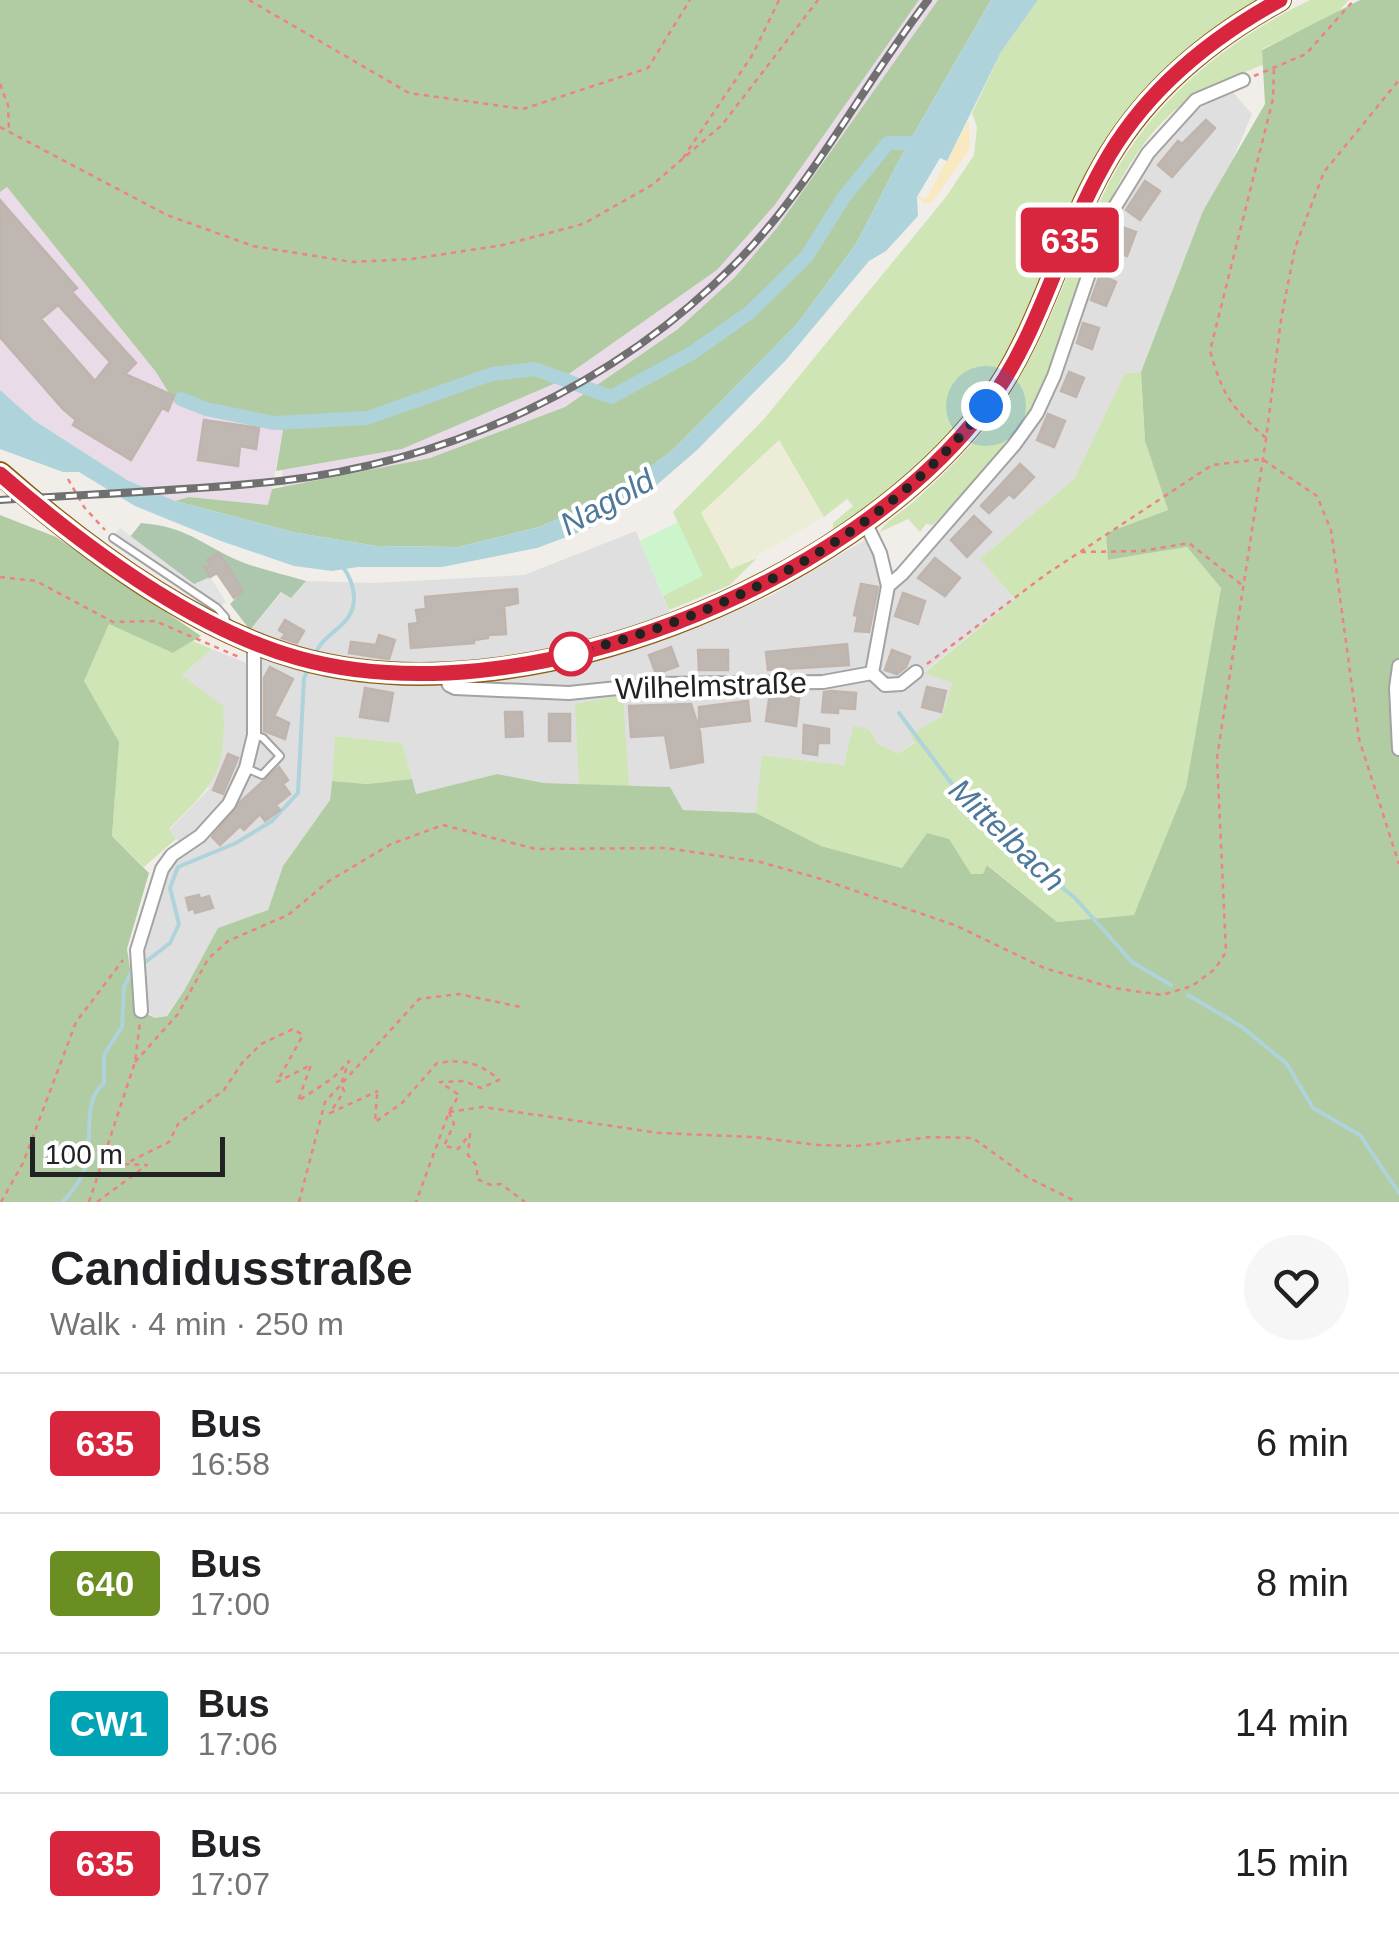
<!DOCTYPE html>
<html lang="en">
<head>
<meta charset="utf-8">
<style>
  :root { --surface:#fff; --page:#f6f6f6; --text:#202124; --muted:#757577; --line:#e0e0e0 }
  body { margin:0; font-family:Helvetica,sans-serif; background:var(--page); color:var(--text); height:100vh; display:flex; flex-direction:column; font-size:38px; white-space:nowrap }
  * { box-sizing:border-box; margin:0 }
  p { font-size:32px; color:var(--muted) }
  .icon { flex:none; width:55px; height:55px; fill:none; stroke:currentColor; stroke-width:2; stroke-linecap:round; stroke-linejoin:round }
  .map { position:relative; height:1202px; overflow:hidden }
  .sheet { display:flex; flex-direction:column; background:var(--surface); flex:1 }
  .sheet>* { flex:none }
  .badge { padding:0 20px; border-radius:8px; font-size:35px; line-height:65px }
  .scale { position:absolute; left:30px; bottom:25px; width:195px; box-sizing:border-box; padding-left:10px; border:5px solid #222; border-top:0; font-size:28px; line-height:35px; white-space:nowrap; color:#222; -webkit-text-stroke:8px #fff; paint-order:stroke }
  .you { position:absolute; width:50px; height:50px; margin:-25px; border:8px solid #fff; border-radius:50%; background:#1a73e8; box-shadow:0 0 0 15px #1a73e833 }
  .map>.badge { position:absolute; translate:-50% -50%; box-shadow:0 0 0 5px #fff }
  .round { display:grid; place-items:center; flex:none; width:105px; height:105px; border-radius:52px; background:var(--page) }
  .summary { display:flex; align-items:center; justify-content:space-between; height:170px; padding:0 50px }
  h1 { font-size:48px; font-weight:600; line-height:75px }
  ul { padding:0; list-style:none }
  li { display:flex; align-items:center; gap:30px; height:140px; padding:0 50px; border-top:2px solid var(--line) }
  li div { flex:1 }
  li b { display:block; font-size:38px }
  li em { font-style:normal }
  li .badge { min-width:110px; font-weight:700; text-align:center }
  .map>svg:first-child { display:block }
</style>
</head>
<body>
<div class="map">
<svg width="1399" height="1202" viewBox="0 0 1399 1202">
  <rect width="100%" height="100%" fill="#f1eee9"/>
  <path fill="#dfdfdf" d="M1230 89 1252 114 1225 178 1203 211 1141 372 1125 373 1074 479 980 559 1015 599 924 672 952 683 942 716 911 735 915 742 898 753 878 744 869 729 853 727 844 765 763 755 756 813 683 810 669 787 544 783 497 774 415 794 402 743 336 736 330 800 283 866 268 910 218 928 185 989 166 1016 155 1018 146 1011 140 958 165 871 186 851 169 830 209 789 182 675 212 649 261 669 264 636 250 630 282 592 291 598 306 581 374 583 524 575 636 531 679 635 772 595 865 540 874 556 880 586 895 590 1026 437 1116 212 1143 167 1172 132 1199 108Z"/>
  <path fill="#e9dce8" d="M919 0H938L776 229 735 277 678 329 565 407 430 458 283 487 282 470 402 449 556 383 717 270 774 206Z
    M6 186 157 372 175 403 207 415 283 430 269 505 189 497 175 501 127 480 66 441 35 421 0 390V192Z"/>
  <path fill="#ededd7" d="M779 440 824 517 732 570 701 513Z"/>
  <path fill="#d0e5b5" d="M1038 0H1266L1143 96 1003 368 946 442 844 528H833V523L853 506 847 499 824 517 779 440 701 513 731 569 757 558 730 585 669 610 663 596 702 575 673 512 764 419 946 197 974 155 977 127 972 113 1001 52Z
    M1310 0H1349L1336 14 1262 49 1263 65C1240 74 1213 82 1193 96 1119 147 1091 244 1064 325 1053 356 1046 389 1028 417 1003 458 965 490 933 525L926 524 920 532 908 519 880 532C887 519 907 509 919 497 949 469 978 441 1001 407 1047 341 1068 266 1103 195 1147 105 1222 43 1310 0Z
    M1141 372 1145 441 1168 510 1106 533 1109 560 1187 547 1221 588 1186 787 1135 915 1057 922 988 865 983 874H971L927 833 902 868 821 846 756 813 762 755 844 765 853 726 869 729 878 744 898 753 915 743 910 735 942 716 952 683 924 673 1015 599 980 559 1074 479 1125 373Z
    M109 623 173 653 193 641 212 649 182 675 223 706C227 773 214 784 169 829L176 839 144 867 112 836 115 795 84 681Z
    M623 695 629 787 579 785 575 704Z
    M335 736 402 743 412 779 367 784 332 781Z"/>
  <path fill="#b1cca2" d="M0 0H919L774 206 717 270 556 383 402 449 276 471 283 430 207 415 175 403 156 372 7 187 0 192Z
    M938 0H991L905 149 856 244 797 324 674 449 615 494 539 527 458 547 377 546 297 533 175 501 189 497 268 505 272 489 430 458 565 407 678 329 735 277 776 229Z
    M1360 0H1399V1202H0V515L56 537 201 636 173 653 109 624 84 681 119 742 112 836 149 873 127 949 136 1008 155 1018 167 1016 185 989 218 928 268 910 283 866 330 800 332 781 367 784 412 779 416 794 497 774 544 783 670 787 683 810 756 813 821 846 902 868 927 833 949 839 971 874H983L987 865 1057 922 1134 915 1186 787 1221 588 1187 547 1108 560 1106 533 1168 510 1145 441 1141 372 1203 211 1265 104 1262 50Z"/>
  <path fill="#f8e9c0" d="M969 119 970 149 932 202 924 203 917 197 919 195 926 199Z"/>
  <path fill="#adc7af" d="M141 523C187 527 198 542 237 560 258 569 283 574 306 581L291 598 281 592 250 630 230 604 243 591 219 553 208 560 210 565 205 567 210 577 195 585 130 537Z"/>
  <path fill="#ccf5cc" d="M678 522 703 576 663 596 640 541Z"/>
  <path fill="#e2e2e2" d="M120 528 194 584 210 577 226 602 217 608 113 538Z"/>
  <path fill="#aed3da" d="M991 0H1038L1001 52 947 161 940 158 917 197 918 216 886 251 869 261 786 360 696 451 652 489 593 527 537 548 442 567H358L332 571 294 566 221 541 135 506 79 472H63L0 449V390L35 421 127 480 175 501 297 533 377 546 458 547 539 527 615 494 674 449 797 324 856 244 905 149Z"/>
  <g fill="none" stroke-linecap="round" stroke-linejoin="round">
    <path stroke="#aed3da" stroke-width="4" d="M315 654C325 630 355 627 354 596 353 586 349 575 343 567
      M899 713 961 796 1004 827 1036 866 1075 898 1132 962 1171 985
      M1188 995 1242 1027 1287 1064 1313 1108 1360 1135 1399 1193
      M63 1202C72 1190 81 1182 85 1168 94 1141 81 1101 104 1083V1055L122 1027 124 987 130 974 170 943 179 924 170 888 178 867 236 843 272 821 298 793 304 678 309 667"/>
    <path stroke="#aed3da" stroke-width="14" d="M181 399 206 409 274 423 367 418 492 374 535 369 611 397 692 353 749 313 807 256 844 197 888 143H924"/>
  </g>
  <path fill="#beb7b2" stroke="#c1b4ad" stroke-width="2.5" fill-rule="evenodd" d="M1206 120 1215 128 1172 177 1158 165 1178 141 1182 144Z
    M1145 181 1160 191 1140 220 1126 210Z
    M0 200 77 288 72 292 136 363 125 374 174 396 168 411 162 408 131 460 73 425 76 420 63 409 0 337ZM58 305 110 362 95 381 41 319Z
    M1119 226 1136 232 1127 256 1110 250Z
    M1100 275 1116 282 1106 306 1091 300Z
    M1083 323 1099 328 1092 349 1077 343Z
    M1069 372 1084 378 1076 397 1061 391Z
    M1048 414 1065 421 1054 447 1037 440Z
    M204 420 259 428 256 449 240 446 238 466 198 460Z
    M1020 464 1034 477 1014 498 1009 494 989 513 981 506Z
    M974 516 991 532 967 557 951 540Z
    M219 553 243 591 234 598 217 573 210 577 204 567 210 565 207 560Z
    M935 558 960 578 945 596 918 578Z
    M861 584 878 587 869 632 855 631 858 616 854 615Z
    M517 589 518 603 504 606 506 634 488 635V638L474 640V643L411 648 409 624 418 623 416 610 426 609 425 597Z
    M903 593 925 601 918 624 895 616Z
    M285 620 304 631 297 643 282 638 285 634 279 630Z
    M379 635 395 640 389 659 349 653 351 642 376 645Z
    M847 644 849 665 768 670 766 652Z
    M671 647 678 666 656 674 649 655Z
    M698 650H728V670H699Z
    M892 650 910 657 906 667 897 674 885 670Z
    M270 667 293 679 274 716 289 723 285 739 264 731V678Z
    M927 687 946 691 941 712 922 707Z
    M365 688 393 693 388 721 360 717Z
    M831 691 856 693 855 709 838 708V713L822 712 824 692Z
    M770 693 799 698 796 726 766 721Z
    M748 701 750 721 699 727V707Z
    M691 704 700 732 703 762 671 768 665 735 631 737 629 706Z
    M505 712H522L523 736 506 737Z
    M549 714H570V741H549Z
    M804 725 829 729V743H818L817 755 803 753Z
    M228 754 238 758 223 794 213 790Z
    M279 767 288 780 283 784 290 794 276 805 280 810 265 821 260 814 244 830 240 826 220 845 212 837 241 801Z
    M199 895 200 899 209 896 213 908 195 913 194 908 189 910 186 898Z"/>
  <g fill="none" stroke-linecap="round" stroke-linejoin="round">
    <defs>
      <path id="lane" d="M113 538 217 608 225 617 227 625
        M246 768 262 775 280 756 263 738 255 735"/>
      <path id="street" d="M865 522 880 553 888 586 872 673
        M888 586 902 574 1014 445 1037 413 1054 376 1108 218 1148 153 1196 100 1243 80
        M1399 666 1396 688 1399 749
        M445 673 449 685 455 688 569 693 657 684 823 682 872 673 885 685 901 684 916 672
        M141 1011 137 950 162 869 172 855 200 836 229 804 246 768 254 735V643"/>
      <path id="primary" d="M0 473C84 547 190 627 298 658 520 721 846 588 984 409 1040 336 1058 245 1103 166 1144 93 1207 40 1280 0"/>
    </defs>
    <use href="#lane" stroke="#a3a3a3" stroke-width="10"/>
    <use href="#street" stroke="#a3a3a3" stroke-width="16"/>
    <use href="#primary" stroke="#905c0f" stroke-width="24"/>
    <path stroke="#ed827e" stroke-width="2.5" stroke-dasharray="5 5" stroke-linecap="butt" d="M249 0 409 93 523 109 648 68 690 0
      M1254 76 1306 54 1354 0
      M0 84 8 105 9 131
      M0 127 167 215 253 246 352 262 411 259 503 245 583 224 652 185 722 125 818 0
      M683 158 753 54 779 0
      M1266 438C1231 407 1223 396 1210 351L1273 99 1274 67
      M68 479 84 507 105 530
      M1081 552 1142 551 1189 543 1242 585
      M0 577 36 581 113 622 155 621 239 657
      M927 664 1045 575 1212 465 1262 459 1317 496 1331 530 1359 739 1399 864
      M135 1062 178 1014 208 959 228 941 288 915 329 881 391 844 443 825 536 849 666 848 760 862 821 879 957 926 1044 968 1114 988 1162 995 1192 986 1215 969 1226 952 1217 758 1266 439 1281 320 1295 248 1324 172 1399 80
      M377 1094 375 1122 402 1103 437 1063C462 1059 480 1062 499 1080L481 1088 464 1081 440 1082 459 1095 449 1112 416 1202
      M449 1112 483 1107 659 1133 754 1137 818 1145 857 1146 930 1137 973 1138 1027 1177 1077 1202
      M449 1112 454 1124 444 1146 458 1149 470 1134 468 1155 477 1166V1179L491 1185 501 1184 525 1202
      M1 1202 23 1163 76 1022 123 960
      M89 1202 135 1062 140 1022
      M97 1202 147 1165 125 1164 169 1142 178 1124 224 1090 242 1063 261 1044 293 1029 303 1035 277 1082 311 1065 298 1101 333 1078 349 1061 341 1084 344 1091 330 1113 378 1091
      M299 1202 325 1102 419 999 459 994 521 1007"/>
    <use href="#lane" stroke="#fff" stroke-width="6"/>
    <use href="#street" stroke="#fff" stroke-width="12"/>
    <use href="#primary" stroke="#f3cfac" stroke-width="20"/>
    <defs>
      <path id="rail" d="M0 500C93 494 187 491 280 481 450 461 615 386 736 263 812 186 862 86 928 0"/>
    </defs>
    <use href="#rail" stroke="#707070" stroke-width="8"/>
    <use href="#rail" stroke="#fff" stroke-width="4" stroke-dasharray="11" stroke-linecap="butt"/>
  </g>
  <g fill="none" stroke-linecap="round" stroke-linejoin="round">
    <defs>
      <path id="line" d="M0 474C82 545 193 629 298 658 520 720 846 588 984 409 1040 336 1058 246 1103 166 1143 93 1207 40 1280 0"/>
    </defs>
    <use href="#line" stroke="#fff" stroke-width="22"/>
    <use href="#line" stroke="#d7263d" stroke-width="15"/>
    <path stroke="#222" stroke-width="10" stroke-dasharray="0 18" d="M571 654C730 614 883 536 986 406"/>
  </g>
  <circle fill="#fff" stroke="#d7263d" stroke-width="5" cx="571" cy="654" r="20"/>
  <g text-anchor="middle" stroke-width="8" stroke-linejoin="round" paint-order="stroke">
    <g font-size="30" fill="#222" stroke="#fff">
      <text transform="translate(711 686) rotate(-2)" y="10">Wilhelmstraße</text>
    </g>
    <g font-size="32" font-style="italic" fill="#4f799a" stroke="#fff">
      <text transform="translate(607 502) rotate(-29)" y="11">Nagold</text>
      <text transform="translate(1007 835) rotate(44)" y="11">Mittelbach</text>
    </g>
  </g>
</svg>
<div class="scale">100 m</div>
<div class="you" style="left:986px;top:406px"></div>
<b class="badge" style="left:1070px;top:240px;background:#d7263d;color:#fff">635</b>
</div>
<section class="sheet">
<div class="summary"><div><h1>Candidusstraße</h1><p>Walk · 4 min · 250 m</p></div><a class="round"><svg class="icon" aria-label="heart" viewBox="0 0 24 24"><path d="M12 20l-8-8c-3-5 5-10 8-4 3-6 11-1 8 4z"/></svg></a></div>
<ul>
<li><span class="badge" style="background:#d7263d;color:#fff">635</span><div><b>Bus</b><p>16:58</p></div><em>6 min</em></li>
<li><span class="badge" style="background:#6b8e23;color:#fff">640</span><div><b>Bus</b><p>17:00</p></div><em>8 min</em></li>
<li><span class="badge" style="background:#00a3b4;color:#fff">CW1</span><div><b>Bus</b><p>17:06</p></div><em>14 min</em></li>
<li><span class="badge" style="background:#d7263d;color:#fff">635</span><div><b>Bus</b><p>17:07</p></div><em>15 min</em></li>
</ul>
</section>
</body>
</html>
